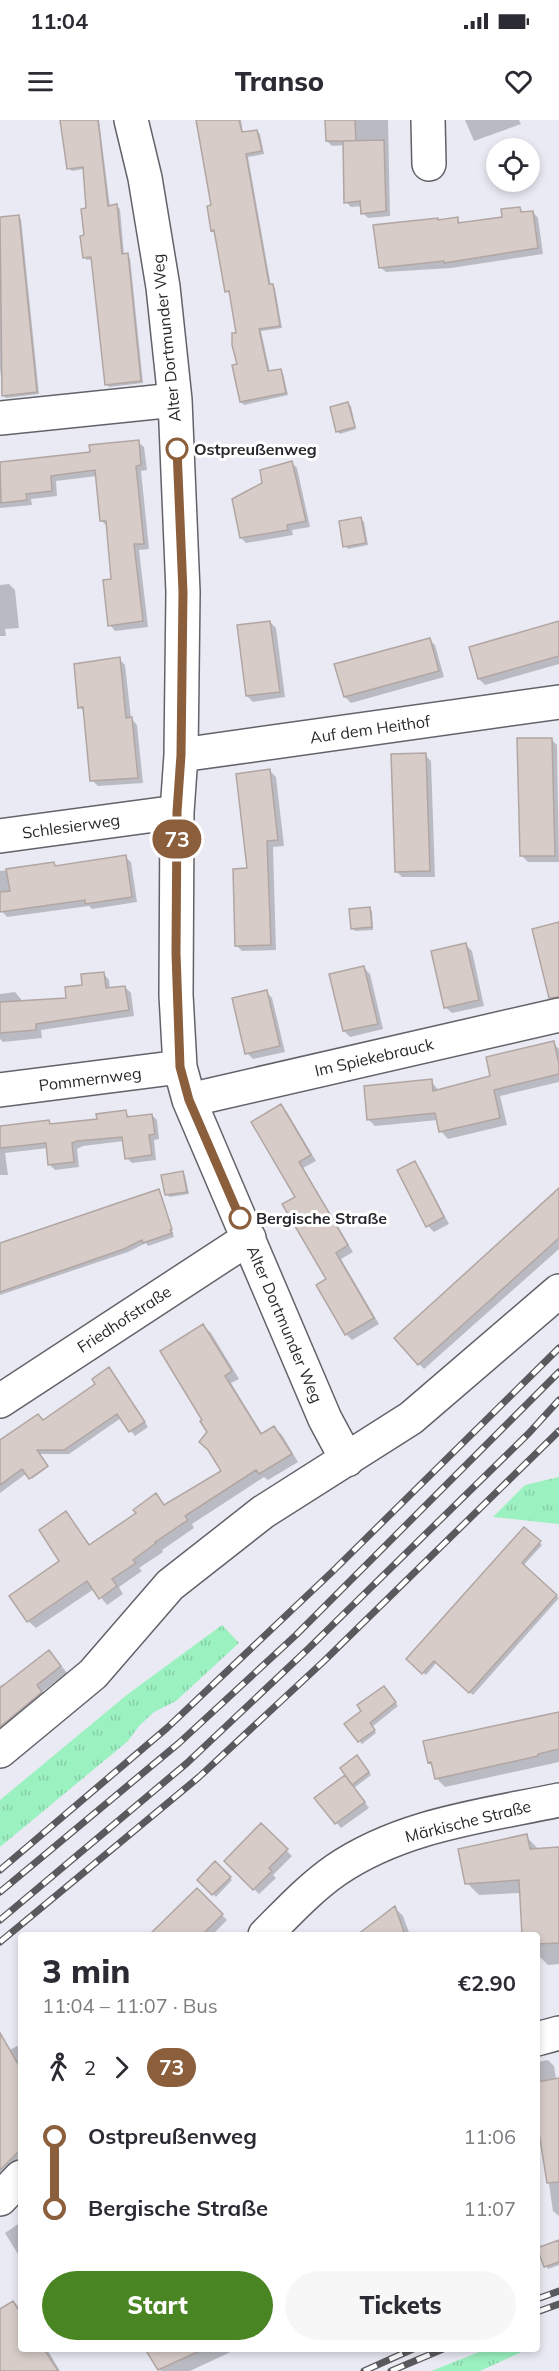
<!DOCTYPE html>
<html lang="en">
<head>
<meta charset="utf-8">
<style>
  :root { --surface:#fff; --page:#f7f7f7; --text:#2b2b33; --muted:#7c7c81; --accent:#498522 }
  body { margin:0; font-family:Mulish,sans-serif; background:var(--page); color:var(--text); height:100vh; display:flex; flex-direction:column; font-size:22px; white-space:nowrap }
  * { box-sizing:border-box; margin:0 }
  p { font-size:20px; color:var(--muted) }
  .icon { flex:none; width:33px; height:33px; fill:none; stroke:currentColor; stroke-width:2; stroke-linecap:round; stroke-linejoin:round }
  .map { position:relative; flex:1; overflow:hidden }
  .side { position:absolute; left:18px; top:1812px; width:522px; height:420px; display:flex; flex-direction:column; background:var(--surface); border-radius:6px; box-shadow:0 3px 9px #0003 }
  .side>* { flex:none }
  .badge { padding:0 12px; border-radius:20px; font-size:21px; line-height:39px }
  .tools { position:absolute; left:486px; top:18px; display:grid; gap:12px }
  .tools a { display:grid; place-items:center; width:54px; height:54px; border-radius:50%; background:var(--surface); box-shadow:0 3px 9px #0003; font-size:30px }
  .map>.badge { position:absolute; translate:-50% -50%; box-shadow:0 0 0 3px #fff }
  .legs { display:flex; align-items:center; gap:9px; height:66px; padding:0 24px; font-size:20px }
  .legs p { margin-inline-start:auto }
  .overview { display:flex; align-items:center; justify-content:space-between; height:102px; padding:0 24px }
  h1 { font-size:33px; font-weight:800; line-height:45px }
  .cta { display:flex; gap:12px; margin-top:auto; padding:12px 24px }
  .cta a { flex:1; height:69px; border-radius:36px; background:var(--accent); color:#fff; font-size:24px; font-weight:800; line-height:69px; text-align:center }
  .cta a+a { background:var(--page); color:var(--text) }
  ul { padding:0 24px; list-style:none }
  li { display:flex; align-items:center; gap:21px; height:72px; font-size:22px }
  li i { display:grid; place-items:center; width:9px; height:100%; margin:0 8px; background:currentColor }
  li i::after { content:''; width:15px; height:15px; margin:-8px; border:4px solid; border-radius:50%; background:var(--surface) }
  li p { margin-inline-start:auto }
  li:first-child i { background:linear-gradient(#0000 50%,currentColor 0) }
  li:last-child i { background:linear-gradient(currentColor 50%,#0000 0) }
  .status { display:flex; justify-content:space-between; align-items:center; height:42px; padding:0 30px; background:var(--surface); direction:ltr }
  .status svg { height:16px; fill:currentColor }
  header { display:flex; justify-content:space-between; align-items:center; height:78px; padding:0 24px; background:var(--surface); font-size:27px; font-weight:800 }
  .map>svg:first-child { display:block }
</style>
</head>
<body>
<div class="status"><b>11:04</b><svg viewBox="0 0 49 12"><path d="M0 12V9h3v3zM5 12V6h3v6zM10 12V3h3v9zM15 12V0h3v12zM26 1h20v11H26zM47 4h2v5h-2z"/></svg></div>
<header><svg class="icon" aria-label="menu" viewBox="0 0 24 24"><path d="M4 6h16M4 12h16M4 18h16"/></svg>Transo<svg class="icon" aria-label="heart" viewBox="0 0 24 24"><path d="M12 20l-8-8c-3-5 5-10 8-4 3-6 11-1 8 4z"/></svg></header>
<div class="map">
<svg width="559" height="2251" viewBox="0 0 559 2251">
  <defs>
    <pattern id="grass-tufts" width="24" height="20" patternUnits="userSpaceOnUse" patternTransform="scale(1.5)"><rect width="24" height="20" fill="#9cf1c1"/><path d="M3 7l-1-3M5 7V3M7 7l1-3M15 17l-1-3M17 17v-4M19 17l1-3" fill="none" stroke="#86cfa6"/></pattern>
  </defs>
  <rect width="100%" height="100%" fill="#e9eaf3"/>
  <path fill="url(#grass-tufts)" d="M559 1357V1404L493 1397 525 1365Z
    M222 1505 239 1523 176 1581 154 1592 139 1606 128 1621 0 1727V1680L128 1574Z
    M487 2229H528L480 2251H431Z"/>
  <path fill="#0003" d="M62 0H99L110 87 117 86 120 89 124 135 130 138 143 263 109 267 107 264 93 139 87 140 84 137 87 89 84 49 72 51 69 48Z
    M197 0H241L243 13 257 11 260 14 264 34 248 37 271 166 275 168 282 208 261 211 270 252 280 251 283 253 288 275 244 285 241 282 238 214 231 174 227 171 215 113 212 110 213 87Z
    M344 0H388L390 96 368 98 363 93 362 86 351 87 346 82 345 25 332 26 327 21Z
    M465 0H519L521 4 474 21Z
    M519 89 524 93 533 92 538 98 543 134 451 148 386 152 380 147 438 99 440 101 457 99 462 104 504 98Z
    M18 97 21 99 39 274 6 278 3 275 0 248V99Z
    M348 284 351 286 356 309 340 314 337 311Z
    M138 322 144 327 147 350 141 351 149 429 139 430 148 507 115 511 110 505 113 460 108 407 102 401 97 356 56 361 57 376 31 379 32 385 0 388V344L92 334Z
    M291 342 297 348 310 407 292 410 293 415 246 423 241 418Z
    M361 399 364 402 368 425 348 429 345 426Z
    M9 464 15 470 19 508 5 509 6 516H0V465Z
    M270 502 276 508 285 577 253 582 247 576Z
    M559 503V544L485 565 479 559Z
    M429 519 435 525 444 557 351 583 345 577Z
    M119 539 125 545 131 598 137 605 143 663 98 666 92 660 85 592 79 587Z
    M551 619 557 625 559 742H528L522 736Z
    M425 635 431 641 435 757H402L396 751Z
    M270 651 276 657 284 726 273 727 276 830 242 831 236 825 248 750Z
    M125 737 131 742 137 782 92 789 89 786 7 797 0 789V751L54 744 57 747Z
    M370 789 372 791 373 810 355 811 352 808Z
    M466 825 472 831 484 886 452 893 445 887Z
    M364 848 370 854 383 909 350 917 344 911Z
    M103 853 109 860 110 869 125 867 131 873 134 896 41 910 42 918 3 922 0 919V874L15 872 21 879V882L68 879Z
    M266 872 272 878 285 932 253 939 247 933Z
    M553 923 559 929V962L500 976 507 1005 448 1019 441 1011 438 1000 375 1006 368 999 431 961 439 971 492 958Z
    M281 986 287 992 316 1041 303 1048 353 1132 341 1139 379 1204 352 1220 346 1214 328 1160Z
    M125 992 131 998 152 995 157 1000 159 1019 154 1020 156 1040 132 1043 127 1038 124 1021 83 1026 77 1029 79 1047 55 1050 50 1045 48 1028 5 1033 8 1055H0V1007L48 1002 52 1006 99 1000Z
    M414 1043 420 1049 449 1104 434 1112 428 1106Z
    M182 1053 185 1055 189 1074 170 1077 167 1075Z
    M559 1070V1129L424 1249 396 1219Z
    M159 1071 174 1117 148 1126 146 1123 128 1132 0 1175V1125Z
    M203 1206 211 1213 239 1259 231 1263 263 1315 274 1308 282 1315 298 1342 268 1360 264 1357 192 1404 194 1408 162 1430 163 1432 139 1448 142 1451 119 1467 123 1474 107 1485 94 1469 36 1508 28 1501 61 1441 66 1393 91 1426 138 1394 156 1375 166 1386 223 1351 209 1312Z
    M113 1254 148 1307 135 1316 121 1298 69 1334H40L48 1347 32 1359 27 1353 0 1373V1331Z
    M524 1409 542 1425 523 1446 559 1478 473 1575 437 1542 426 1555 408 1539Z
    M55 1538 67 1553 42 1572 48 1579 6 1613 0 1607V1566L3 1564 5 1566Z
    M387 1571 398 1586 372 1607 376 1613 362 1624 359 1621Z
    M559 1593V1642L445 1667 436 1658 434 1647 429 1642Z
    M360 1640 371 1655 354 1668 369 1688 341 1708 316 1678 345 1657Z
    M261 1705 292 1736 273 1755 276 1758 259 1774 226 1741Z
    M526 1716 539 1730 559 1728V1844L548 1845 537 1834V1815H524L521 1773 479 1775 467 1763Z
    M215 1743 232 1760 216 1777 199 1760Z
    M197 1770 227 1800 212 1815H151Z
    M395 1788 403 1796 410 1815H365Z
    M21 1924V2041L0 2062V1935Z
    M548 1940 554 1946 556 1959H559V2096L553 2091 537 1985V1942Z
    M21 2102V2139L5 2113Z
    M559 2121V2145L548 2149 546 2146Z
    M14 2182 21 2189V2229H47L60 2251H2L0 2247V2191Z
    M147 2229H237L190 2251H161Z"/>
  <path fill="#d7ccc8" stroke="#b1a6a3" stroke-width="1.5" d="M60 0H98L108 86 117 84 122 134 128 133 141 261 105 265 91 137 83 138 80 116 84 115 81 89 86 88 83 47 67 49Z
    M196 0H239L242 12 257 10 262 31 246 34 269 164H273L280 206 259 209 268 251 281 249 286 273 240 282 232 245 237 244 232 225V213H236L229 171 225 172 214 110 211 111 207 86 211 85Z
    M325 0H355L356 21H326Z
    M384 20 386 91 361 94 360 81 344 83 343 21Z
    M520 87 521 92 533 91 538 128 444 143V141L379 148 373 105 438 98V100L458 97V103L502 97 501 89Z
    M19 95 37 272 2 276 0 97Z
    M348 282 355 307 336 312 330 287Z
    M139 320 141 345 136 346 144 424H134L143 501 108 506 103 460 111 459 106 401H100L95 350 51 356 52 371 26 374 27 380 1 383 0 342 90 332 89 325Z
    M292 341 306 401 287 405 288 410 240 418 232 379 262 363 260 350Z
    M361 397 366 423 343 427 339 401Z
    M270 501 280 572 246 576 237 505Z
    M559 501V536L478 559 469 527Z
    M430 518 439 551 344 577 334 544Z
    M120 537 126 598 132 597 138 658 90 661 83 587 78 588 74 544Z
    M517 618H552L555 736H520Z
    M426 633 430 751 395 752 391 634Z
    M270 649 278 720 267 721 271 825 235 826 233 749 247 748 236 654Z
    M126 735 132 777 85 784V780L0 792V772L10 771 6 749 54 742 55 746Z
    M370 787 372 807 351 809 349 789Z
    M559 802V877L549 878 532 809Z
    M466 823 479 880 444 888 431 831Z
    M364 846 378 904 343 911 329 854Z
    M104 852 106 868 125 866 129 890 36 904V910L0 913V882L66 878 65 867 82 865 81 854Z
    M267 870 280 926 245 934 232 878Z
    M554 921 559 944V954L494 970 500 998 439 1012 435 993 367 1000 364 966 432 959 433 971 490 956 486 937Z
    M281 984 311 1035 299 1042 348 1125 336 1133 374 1198 345 1215 316 1165 326 1159 282 1084 295 1077 251 1002Z
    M126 990 127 997 152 994 155 1014 149 1015 152 1035 125 1039 122 1017 77 1021 72 1023 74 1042 48 1045 46 1023 0 1028V1006L49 1000 50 1004 97 999 96 994Z
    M415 1041 444 1097 426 1107 397 1050Z
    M183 1051 187 1072 165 1075 161 1055Z
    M559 1068V1118L418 1245 394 1218Z
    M159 1069 172 1109 170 1110 172 1113 143 1123 142 1120 124 1129 0 1172V1123Z
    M203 1204 232 1251 225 1256 261 1314 274 1306 292 1334 259 1354 256 1350 185 1396 188 1400 155 1422 156 1423 133 1440 136 1443 112 1459 117 1466 99 1479 87 1461 27 1502 9 1476 59 1441 39 1410 66 1391 89 1425 136 1393 133 1390 156 1373 164 1385 221 1351 208 1330 199 1322 207 1312 200 1301 202 1300 160 1231Z
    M109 1247 145 1302 129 1312 117 1294 64 1330H37L48 1346 29 1359 22 1349 0 1365V1320L38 1294 43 1300 95 1264 92 1259Z
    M524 1407 541 1421 522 1443 557 1475 469 1573 434 1541 422 1554 406 1539Z
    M49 1530 61 1546 37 1565 42 1572 0 1607V1568Z
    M384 1566 396 1582 370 1603 375 1610 358 1622 344 1604 361 1591 357 1585Z
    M559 1592V1629L538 1634V1636L435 1659 431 1642 428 1643 423 1621Z
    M357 1635 369 1652 352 1665 340 1648Z
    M345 1655 365 1682 335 1704 314 1678Z
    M261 1703 288 1729 269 1748 272 1751 253 1770 224 1741Z
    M527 1714 530 1729 559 1727V1823L537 1824V1815H522L519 1760 465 1764 458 1729Z
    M215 1741 231 1757 212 1775 197 1760Z
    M197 1768 223 1794 202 1815H149Z
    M395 1786 405 1815H357Z
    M0 1913 21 1949V2029L0 2050Z
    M559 1958V2062L547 2063 537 2000V1962Z
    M559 2120V2142L544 2147 537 2128Z
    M13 2181 21 2194V2229H44L58 2251H0V2189Z
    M145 2229H204L158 2250Z"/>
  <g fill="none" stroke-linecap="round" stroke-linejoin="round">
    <defs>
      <path id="minor" d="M131 0 145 58 163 167 175 280 183 472 181 635 177 692 176 875 180 947 189 980 325 1299 347 1340
        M428 0 429 44
        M0 298 175 280
        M181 635 559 582
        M0 716 177 692
        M0 970 180 947
        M189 980 559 895
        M0 1281 249 1118
        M0 1631 93 1554 170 1465 263 1392 411 1298 559 1171
        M265 1815C287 1793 310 1768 336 1750 402 1705 483 1696 559 1680
        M537 1919 559 1913
        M0 2079 21 2057"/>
    </defs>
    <use href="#minor" stroke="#62626a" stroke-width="36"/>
    <use href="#minor" stroke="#fff" stroke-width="33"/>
    <defs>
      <path id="rail" d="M0 1750 167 1608 332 1452 559 1228
        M0 1772 179 1623 296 1515 559 1252
        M0 1800 187 1643 309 1528 529 1313 559 1280
        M0 1822 199 1657 323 1542 559 1311
        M537 2179 559 2171
        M537 2192 559 2184
        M364 2251 413 2229
        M391 2251 443 2229"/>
    </defs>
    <use href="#rail" stroke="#59595e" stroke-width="7"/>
    <use href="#rail" stroke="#fff" stroke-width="4.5" stroke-dasharray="14" stroke-linecap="butt"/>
  </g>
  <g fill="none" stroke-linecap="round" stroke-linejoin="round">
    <defs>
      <path id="line-1" d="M177 329 183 472 181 635 177 692 176 833 180 947 189 980 240 1098"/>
    </defs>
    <use href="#line-1" stroke="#fff" stroke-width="14"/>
    <use href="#line-1" stroke="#8b5e3c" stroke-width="9"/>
  </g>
  <g fill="#fff" stroke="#8b5e3c" stroke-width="3">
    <circle cx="177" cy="329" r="10"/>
    <circle cx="240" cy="1098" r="10"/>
  </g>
  <g text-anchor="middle" stroke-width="6" stroke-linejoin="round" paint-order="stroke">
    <g font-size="16" fill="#29292d" stroke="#fff">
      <text transform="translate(166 218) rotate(-96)" y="6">Alter Dortmunder Weg</text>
      <text transform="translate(370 609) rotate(-8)" y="6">Auf dem Heithof</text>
      <text transform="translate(71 706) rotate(-8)" y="6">Schlesierweg</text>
      <text transform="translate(374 937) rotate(-13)" y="6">Im Spiekebrauck</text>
      <text transform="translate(90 959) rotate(-7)" y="6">Pommernweg</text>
      <text transform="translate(124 1199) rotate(-33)" y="6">Friedhofstraße</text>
      <text transform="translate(285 1204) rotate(67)" y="6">Alter Dortmunder Weg</text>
      <text transform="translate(468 1701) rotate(-14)" y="6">Märkische Straße</text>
    </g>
    <g font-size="16" font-weight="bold" fill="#29292d" stroke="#fff" text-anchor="start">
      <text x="194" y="335">Ostpreußenweg</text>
      <text x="256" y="1104">Bergische Straße</text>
    </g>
  </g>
</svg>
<div class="tools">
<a><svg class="icon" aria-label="locate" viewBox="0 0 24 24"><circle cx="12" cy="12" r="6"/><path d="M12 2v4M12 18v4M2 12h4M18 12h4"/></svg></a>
</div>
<b class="badge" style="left:177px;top:719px;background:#8b5e3c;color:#fff">73</b>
<section class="side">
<div class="overview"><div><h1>3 min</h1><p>11:04 – 11:07 · Bus</p></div><b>€2.90</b></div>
<div class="legs"><svg class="icon" aria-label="walk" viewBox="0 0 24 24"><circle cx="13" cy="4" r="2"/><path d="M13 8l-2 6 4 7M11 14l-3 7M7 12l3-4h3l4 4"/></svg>2<svg class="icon" aria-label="forward" viewBox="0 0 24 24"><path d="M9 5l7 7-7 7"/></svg><b class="badge" style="background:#8b5e3c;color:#fff">73</b></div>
<ul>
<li><i style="color:#8b5e3c"></i><b>Ostpreußenweg</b><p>11:06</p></li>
<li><i style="color:#8b5e3c"></i><b>Bergische Straße</b><p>11:07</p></li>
</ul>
<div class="cta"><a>Start</a><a>Tickets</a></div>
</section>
</div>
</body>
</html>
